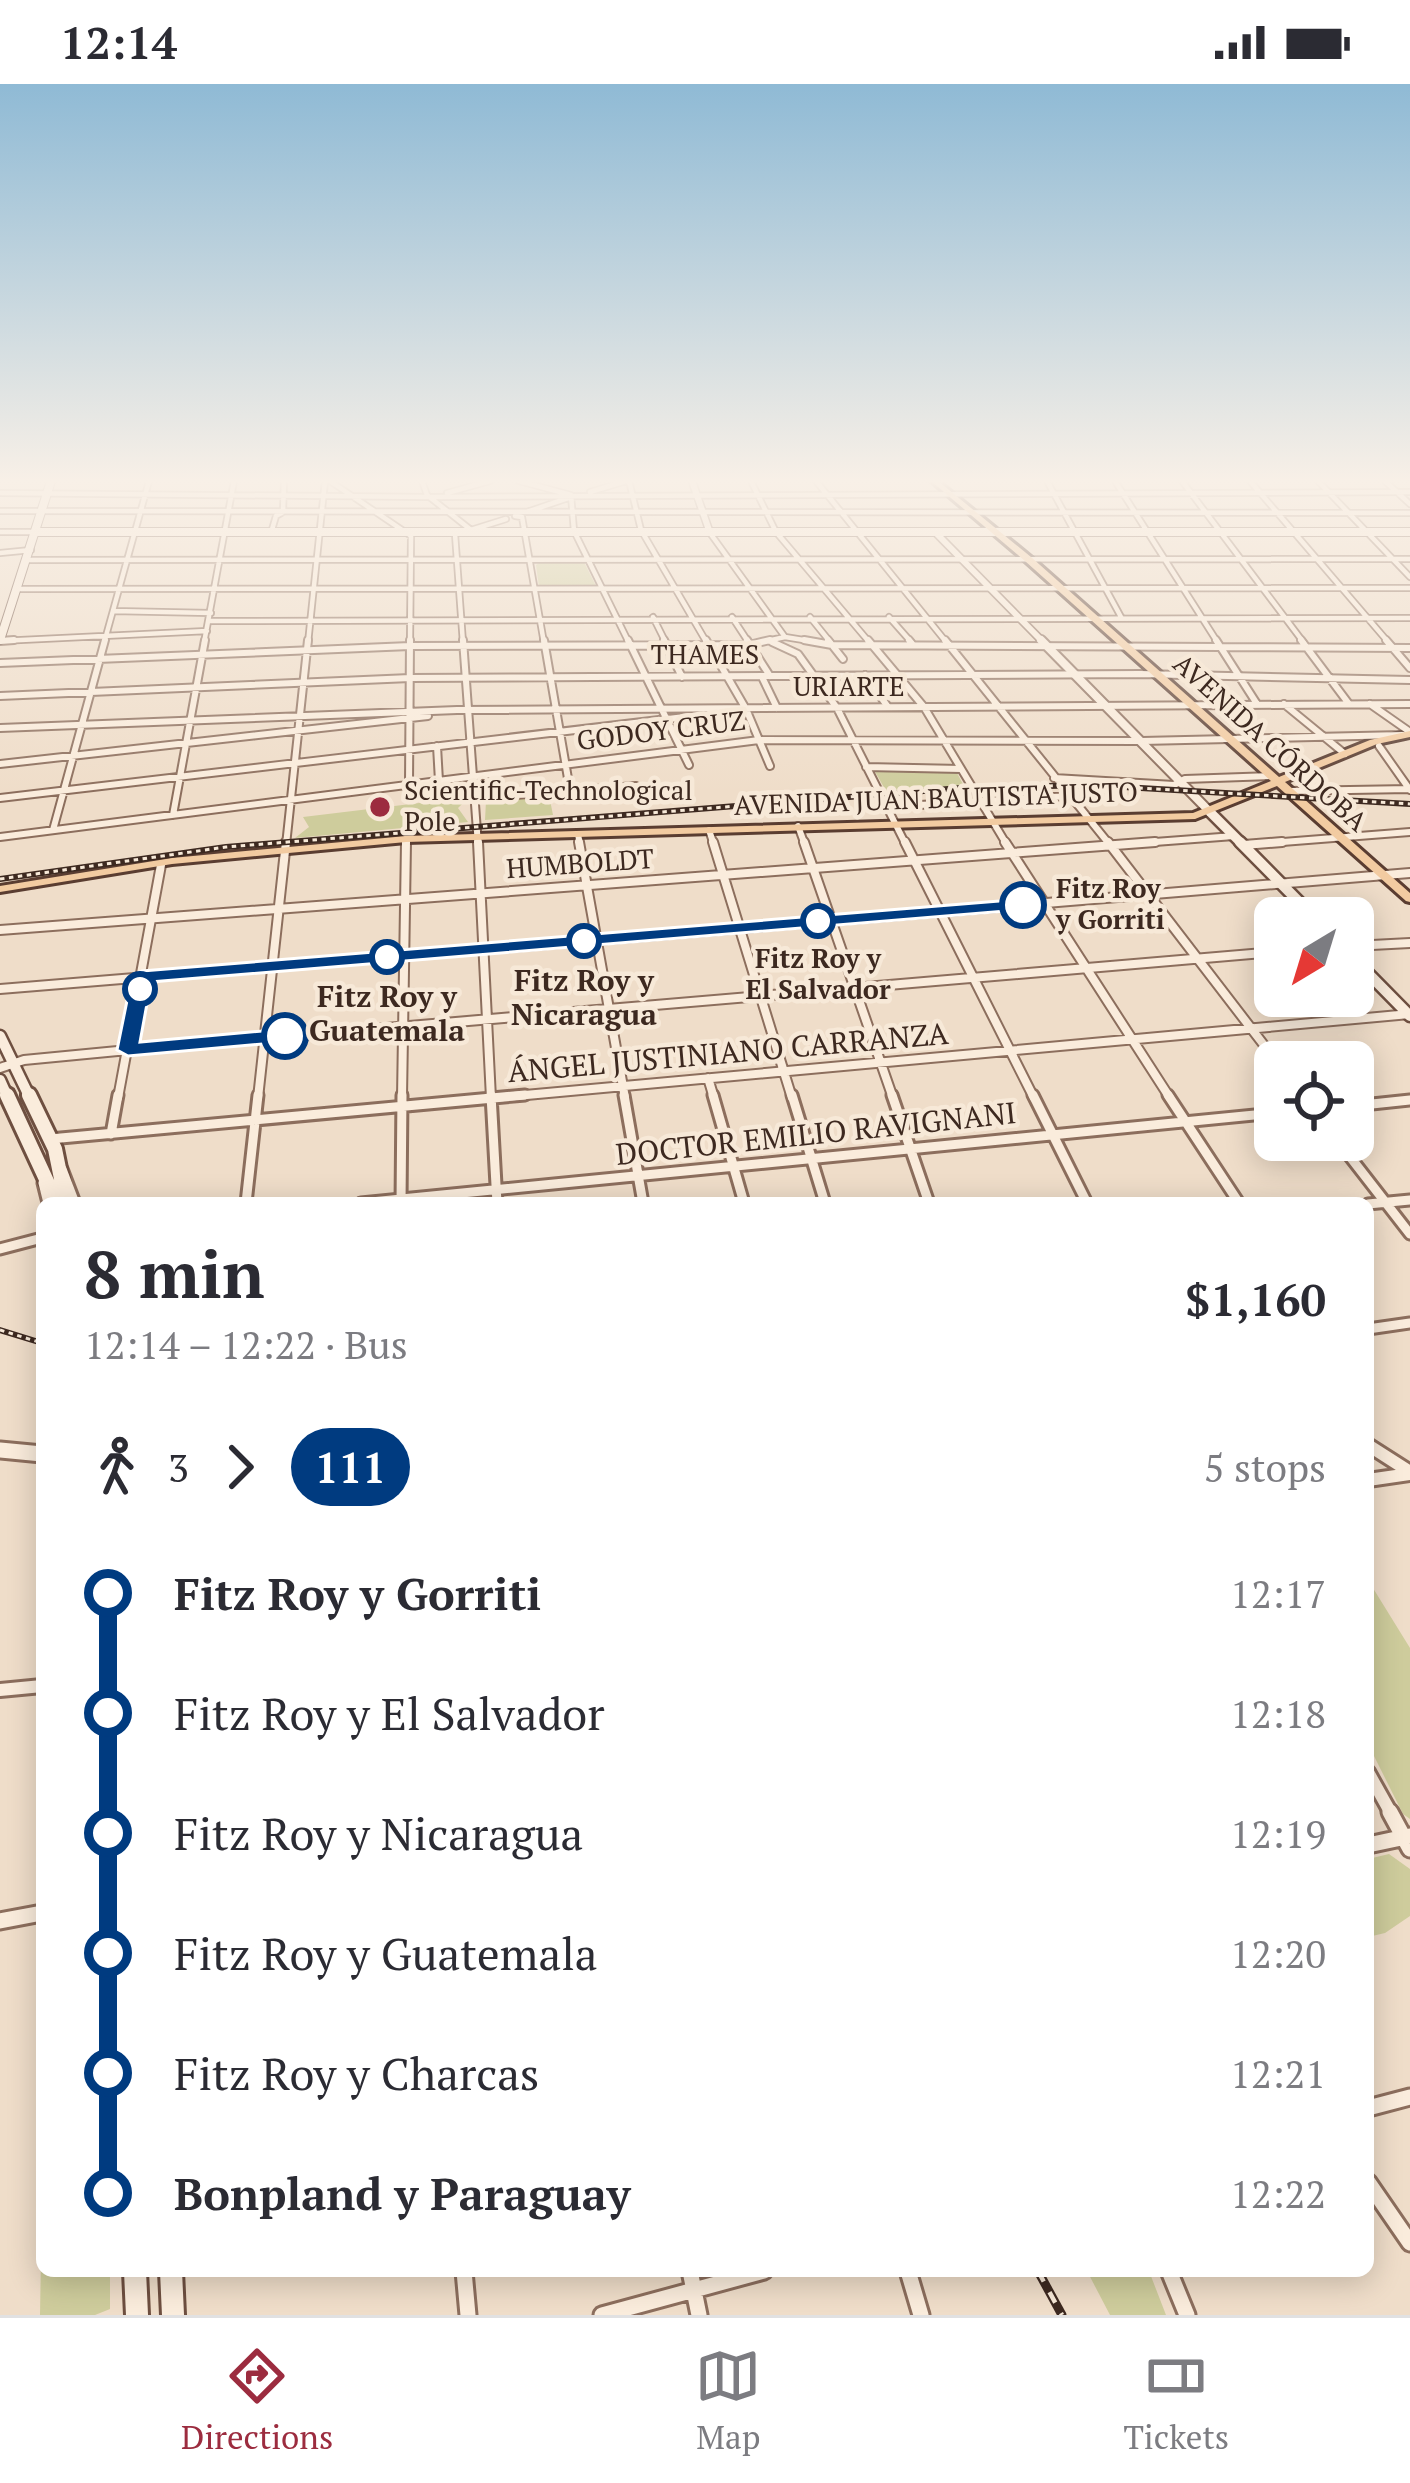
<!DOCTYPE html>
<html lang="en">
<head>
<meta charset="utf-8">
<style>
  :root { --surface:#fff; --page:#f7f7f7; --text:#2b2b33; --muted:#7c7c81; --line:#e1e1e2; --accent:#9c2c3f }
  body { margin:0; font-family:"PT Serif",serif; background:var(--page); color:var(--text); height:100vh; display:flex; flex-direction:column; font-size:45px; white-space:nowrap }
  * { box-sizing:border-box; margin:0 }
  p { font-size:39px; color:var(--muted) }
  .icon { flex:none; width:66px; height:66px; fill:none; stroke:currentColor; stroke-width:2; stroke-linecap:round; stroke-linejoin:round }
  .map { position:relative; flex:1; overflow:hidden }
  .panel { position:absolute; left:36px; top:1113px; width:1338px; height:1080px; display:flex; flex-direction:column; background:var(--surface); border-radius:18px; box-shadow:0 6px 30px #0003 }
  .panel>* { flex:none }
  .badge { padding:0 24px; border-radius:39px; font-size:42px; line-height:78px }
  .needle { width:78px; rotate:218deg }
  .controls { position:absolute; left:1254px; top:813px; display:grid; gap:24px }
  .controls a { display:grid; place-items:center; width:120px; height:120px; border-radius:18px; background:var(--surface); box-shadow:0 6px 30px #0003; font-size:60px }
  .map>.badge { position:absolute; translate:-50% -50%; box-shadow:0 0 0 6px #fff }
  .legs { display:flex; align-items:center; gap:18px; height:132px; padding:0 48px; font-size:39px }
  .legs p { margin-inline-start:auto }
  .summary { display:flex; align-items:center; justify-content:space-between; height:204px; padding:0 48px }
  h1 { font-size:66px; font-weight:800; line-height:90px }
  ul { padding:0 48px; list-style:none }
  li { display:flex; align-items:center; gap:42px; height:120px; font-size:45px }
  li i { display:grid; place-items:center; width:18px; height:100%; margin:0 15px; background:currentColor }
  li i::after { content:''; width:30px; height:30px; margin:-15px; border:9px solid; border-radius:50%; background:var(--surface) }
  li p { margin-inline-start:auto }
  li:first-child i { background:linear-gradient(#0000 50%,currentColor 0) }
  li:last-child i { background:linear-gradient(currentColor 50%,#0000 0) }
  .status { display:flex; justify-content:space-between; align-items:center; height:84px; padding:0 60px; background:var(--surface); direction:ltr }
  .status svg { height:33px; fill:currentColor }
  .menu { display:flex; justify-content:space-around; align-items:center; height:168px; border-top:3px solid var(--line); background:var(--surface); font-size:33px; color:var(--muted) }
  .menu a { display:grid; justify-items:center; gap:6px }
  .menu .current { color:var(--accent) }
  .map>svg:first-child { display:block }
</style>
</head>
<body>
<div class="status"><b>12:14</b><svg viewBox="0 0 49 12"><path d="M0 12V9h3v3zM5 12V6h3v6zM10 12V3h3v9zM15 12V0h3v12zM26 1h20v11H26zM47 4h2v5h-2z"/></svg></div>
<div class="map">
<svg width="1410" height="2231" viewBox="0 0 1410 2231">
  <rect width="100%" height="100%" fill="#efddc9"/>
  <path fill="#cecc9c" d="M541 478H584L596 502 539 503 536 481Z
    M873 684 957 689 964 702 886 707Z
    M549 711 553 731 485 736 486 717Z
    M469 713 458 724 468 738 295 754 309 743 303 733Z
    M1368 1496 1410 1564V1735L1403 1730 1368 1660Z
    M1389 1770 1410 1785V1832L1385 1849 1368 1853V1775Z
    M42 2116V2187H110V2225L95 2231H40Z
    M1087 2187H1149L1166 2231H1110Z"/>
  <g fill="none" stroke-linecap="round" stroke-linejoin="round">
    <defs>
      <path id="minor-far5" d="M330 397 411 452 410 559
        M422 397 427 411 471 446
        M519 397 571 411 574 447 629 559
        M629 397 641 446 707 559
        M751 397 776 448 870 559
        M816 397 947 559
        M1047 397 1121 533
        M1115 397 1218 559
        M1182 397 1304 559
        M1250 397 1389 559
        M1318 397 1410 493
        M1385 397 1410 420
        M590 408 626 397
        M0 409 430 413 1410 408
        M447 409 490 397
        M0 427 1410 429
        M527 428 568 414
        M515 432 522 433 544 559
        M471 446 506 435
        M0 448H36
        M271 449 276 432 283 428 284 397
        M710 449 785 553
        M455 450 463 559
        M0 469 31 466
        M27 476 1410 475
        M17 505 1410 504
        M113 527 211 529
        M653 533 666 559
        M732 533 749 559
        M810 533 831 559
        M889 533 912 559
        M210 537 1410 534
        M0 557 207 547
        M104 559 149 397
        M204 559 234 397
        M308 559 325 397
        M757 559 785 553 822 559"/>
      <path id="minor-far4" d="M463 556 478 761
        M544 556 570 706
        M628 556 689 681
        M664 556 682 593
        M706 556 746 625 770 682
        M747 556 770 592
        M804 556 832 561 1410 564
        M828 556 843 575
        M868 556 924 623 1007 761
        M909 556 913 561
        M945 556 1110 761
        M1216 556 1257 620
        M1301 556 1349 620
        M1386 556 1410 584
        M0 557 14 556
        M772 558 798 570 837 624 906 761
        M0 579 410 562 749 561 770 556
        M865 591 888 623
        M762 593 777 624
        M0 612 410 594 1140 590 1410 596
        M1284 620 1345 670
        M1370 620 1410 648
        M0 644 457 626 1410 620
        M437 662 439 697
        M1379 662 1410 706
        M0 680 428 632
        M866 683 961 685
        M1054 694 1174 701 1185 695 1272 692
        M409 700 410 556
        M1289 707 1410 705
        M0 714 710 630
        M475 714 636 702
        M887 723 1069 712
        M173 731 205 556
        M798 742 805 761
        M53 746 105 556
        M709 746 714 761
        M578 750 580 761
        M0 753 759 656 1142 657 1403 651
        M286 761 308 556
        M406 761V755
        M1115 761 1234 752
        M1244 761 1410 748"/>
      <path id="minor-far3" d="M478 758 491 1014
        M579 758 625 1014
        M713 758 792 1014
        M804 758 893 1014
        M905 758 1034 1014
        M1005 758 1170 1014
        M1108 758 1277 978
        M1244 761 1282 758
        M0 846 1155 758
        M1353 862 1410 859
        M0 905 1410 789
        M0 984 24 976 128 966 1275 868
        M708 994 714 1014
        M118 1014 161 781
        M258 1014 286 758
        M402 1014 406 758
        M493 1014 1410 930"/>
      <path id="minor-far2" d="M491 1011 497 1119
        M624 1011 643 1119
        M713 1011 744 1119
        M792 1011 825 1119
        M892 1011 929 1119
        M1033 1011 1087 1119
        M1168 1011 1239 1119
        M1353 1022 1410 1016
        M111 1050 118 1011
        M50 1055 525 1011
        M1337 1056 1410 1150
        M62 1085 75 1119
        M43 1099 48 1119
        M246 1119 258 1011
        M361 1119 1275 1029
        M401 1119 402 1011
        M1368 1120 1410 1116
        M0 1165 42 1154
        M1368 1245 1410 1239"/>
      <path id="minor-far1" d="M1368 1361 1410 1388
        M1368 1396 1410 1390
        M0 1606 42 1602
        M1368 1688 1392 1731"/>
      <path id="minor" d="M1390 1728 1410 1765
        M1368 1761 1410 1752
        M0 1837 42 1829
        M1368 2024 1410 2013
        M1368 2098 1410 2159
        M464 2187 468 2231
        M690 2187 699 2231
        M908 2187 921 2231
        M1169 2187 1187 2231
        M602 2231 764 2187"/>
      <path id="tertiary-far2" d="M692 397 710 449
        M935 448 1044 559"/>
      <path id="tertiary-far1" d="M1041 556 1210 728"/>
      <path id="tertiary" d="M0 1366 42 1370"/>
      <path id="secondary-far4" d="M36 448H1410
        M0 556 51 397"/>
      <path id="secondary-far3" d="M1210 728 1243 761"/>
      <path id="secondary-far2" d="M1240 758 1315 834
        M1353 874 1410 932
        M0 952 30 1014
        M0 996 8 1014"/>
      <path id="secondary-far1" d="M7 1011 57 1119
        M29 1011 55 1065 66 1119"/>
      <path id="secondary" d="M135 2187 137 2231
        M171 2187 173 2231"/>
      <path id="primary" d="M931 397H938L1031 473 1279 693 1370 656 1410 647V653L1377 660 1285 698 1410 809V818L1406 817 1277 702 1195 735 406 758 172 780 0 808V802L172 774 406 752 1193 729 1271 697 1025 477Z"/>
    </defs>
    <use href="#minor-far5" stroke="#8c6e5d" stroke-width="8"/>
    <use href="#minor-far4" stroke="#8c6e5d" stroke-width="10"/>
    <use href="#minor-far3" stroke="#8c6e5d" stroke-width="12"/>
    <use href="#minor-far2" stroke="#8c6e5d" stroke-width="15"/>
    <use href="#minor-far1" stroke="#8c6e5d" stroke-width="18"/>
    <use href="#minor" stroke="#8c6e5d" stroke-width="21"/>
    <use href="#tertiary-far2" stroke="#8c6e5d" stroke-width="9"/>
    <use href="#tertiary-far1" stroke="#8c6e5d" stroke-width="12"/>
    <use href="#tertiary" stroke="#8c6e5d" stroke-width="21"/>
    <use href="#secondary-far4" stroke="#6e4f40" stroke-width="10"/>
    <use href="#secondary-far3" stroke="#6e4f40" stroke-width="14"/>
    <use href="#secondary-far2" stroke="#6e4f40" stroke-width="15"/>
    <use href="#secondary-far1" stroke="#6e4f40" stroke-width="20"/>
    <use href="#secondary" stroke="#6e4f40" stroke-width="28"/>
    <use href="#primary" stroke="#5a3d31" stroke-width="6"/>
    <use href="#minor-far5" stroke="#faecdc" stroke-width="4.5"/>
    <use href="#minor-far4" stroke="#faecdc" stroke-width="6"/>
    <use href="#minor-far3" stroke="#faecdc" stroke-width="8"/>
    <use href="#minor-far2" stroke="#faecdc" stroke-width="9"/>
    <use href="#minor-far1" stroke="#faecdc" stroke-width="12"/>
    <use href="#minor" stroke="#faecdc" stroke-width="15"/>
    <use href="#tertiary-far2" stroke="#faecdc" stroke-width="6"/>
    <use href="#tertiary-far1" stroke="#faecdc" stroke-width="8"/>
    <use href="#tertiary" stroke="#faecdc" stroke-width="15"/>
    <use href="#secondary-far4" stroke="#faecdc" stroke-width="8"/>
    <use href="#secondary-far3" stroke="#faecdc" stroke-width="9"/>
    <use href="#secondary-far2" stroke="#faecdc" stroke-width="10"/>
    <use href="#secondary-far1" stroke="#faecdc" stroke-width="14"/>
    <use href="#secondary" stroke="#faecdc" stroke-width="22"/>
    <use href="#primary" fill="#f2cba1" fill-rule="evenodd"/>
    <defs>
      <path id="rail-far1" d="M0 795 226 763 961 704 1090 701 1410 720
        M0 1246 42 1259"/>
      <path id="rail" d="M1038 2187 1062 2231"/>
    </defs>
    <use href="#rail-far1" stroke="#3d2920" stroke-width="6"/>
    <use href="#rail" stroke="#3d2920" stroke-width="9"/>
    <use href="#rail-far1" stroke="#f7e9d8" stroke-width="3" stroke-dasharray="4.5" stroke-linecap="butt"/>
    <use href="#rail" stroke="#f7e9d8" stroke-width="4.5" stroke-dasharray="12" stroke-linecap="butt"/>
  </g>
  <linearGradient id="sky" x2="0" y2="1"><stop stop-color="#8fbad5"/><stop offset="0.56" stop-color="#f8f0e7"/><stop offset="1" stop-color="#f8f0e7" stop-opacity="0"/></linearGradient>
  <rect width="1410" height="709" fill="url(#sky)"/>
  <path fill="#003b80" stroke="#fff" stroke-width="3" d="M1023 815 1029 817V825L151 898 140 958 285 945 295 952 285 958 128 972 117 966 132 892 142 887Z"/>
  <circle fill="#9c2c3f" stroke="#f7e9d8" stroke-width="4.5" cx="380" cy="723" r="12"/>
  <g fill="#fff" stroke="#003b80" stroke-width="6">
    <circle cx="1023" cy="821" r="21"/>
    <circle cx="818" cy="837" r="15"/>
    <circle cx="584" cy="857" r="15"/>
    <circle cx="387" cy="873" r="15"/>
    <circle cx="140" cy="905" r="15"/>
    <circle cx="285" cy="952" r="21"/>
  </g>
  <g text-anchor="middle" stroke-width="9" stroke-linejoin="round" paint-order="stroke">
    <g font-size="27" fill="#3d2920" stroke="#f7e9d8">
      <text x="705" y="580">THAMES</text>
      <text x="849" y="612">URIARTE</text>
      <text transform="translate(661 647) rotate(-7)" y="9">GODOY CRUZ</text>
      <text transform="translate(1270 659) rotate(42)" y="9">AVENIDA CÓRDOBA</text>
      <text transform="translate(936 715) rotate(-2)" y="9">AVENIDA JUAN BAUTISTA JUSTO</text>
      <text transform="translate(580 780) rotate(-4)" y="9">HUMBOLDT</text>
    </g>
    <g font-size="27" fill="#3d2920" stroke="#f7e9d8" text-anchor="start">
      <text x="404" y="716">Scientific-Technological<tspan x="404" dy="31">Pole</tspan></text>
    </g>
    <g font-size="27" font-weight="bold" fill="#3d2920" stroke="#f7e9d8" text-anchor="start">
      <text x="1056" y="814">Fitz Roy<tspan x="1056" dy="31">y Gorriti</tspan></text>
      <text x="818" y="884" text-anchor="middle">Fitz Roy y<tspan x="818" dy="31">El Salvador</tspan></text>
    </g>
    <g font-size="30" font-weight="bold" fill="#3d2920" stroke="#f7e9d8">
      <text x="584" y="907">Fitz Roy y<tspan x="584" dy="34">Nicaragua</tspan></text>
      <text x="387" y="923">Fitz Roy y<tspan x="387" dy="34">Guatemala</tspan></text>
    </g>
    <g font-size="30" fill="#3d2920" stroke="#f7e9d8">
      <text transform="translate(728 969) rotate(-5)" y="10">ÁNGEL JUSTINIANO CARRANZA</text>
      <text transform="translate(816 1050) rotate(-6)" y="10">DOCTOR EMILIO RAVIGNANI</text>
    </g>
  </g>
</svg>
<div class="controls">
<a><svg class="needle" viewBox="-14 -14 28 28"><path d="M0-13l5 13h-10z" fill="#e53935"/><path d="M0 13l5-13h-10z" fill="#7c7c81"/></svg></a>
<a><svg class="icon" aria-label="locate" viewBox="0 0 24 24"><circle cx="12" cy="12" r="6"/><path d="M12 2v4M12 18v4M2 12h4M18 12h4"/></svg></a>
</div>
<section class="panel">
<div class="summary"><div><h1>8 min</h1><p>12:14 – 12:22 · Bus</p></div><b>$1,160</b></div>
<div class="legs"><svg class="icon" aria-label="walk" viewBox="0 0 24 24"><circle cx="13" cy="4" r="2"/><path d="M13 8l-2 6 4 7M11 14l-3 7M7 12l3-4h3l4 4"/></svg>3<svg class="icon" aria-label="forward" viewBox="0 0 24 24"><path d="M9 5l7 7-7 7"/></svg><b class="badge" style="background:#003b80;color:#fff">111</b><p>5 stops</p></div>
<ul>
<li><i style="color:#003b80"></i><b>Fitz Roy y Gorriti</b><p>12:17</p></li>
<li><i style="color:#003b80"></i><span>Fitz Roy y El Salvador</span><p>12:18</p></li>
<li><i style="color:#003b80"></i><span>Fitz Roy y Nicaragua</span><p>12:19</p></li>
<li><i style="color:#003b80"></i><span>Fitz Roy y Guatemala</span><p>12:20</p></li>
<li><i style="color:#003b80"></i><span>Fitz Roy y Charcas</span><p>12:21</p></li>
<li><i style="color:#003b80"></i><b>Bonpland y Paraguay</b><p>12:22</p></li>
</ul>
</section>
</div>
<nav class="menu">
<a class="current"><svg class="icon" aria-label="directions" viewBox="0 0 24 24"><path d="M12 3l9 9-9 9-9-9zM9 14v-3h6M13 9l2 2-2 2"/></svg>Directions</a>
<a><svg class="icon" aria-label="map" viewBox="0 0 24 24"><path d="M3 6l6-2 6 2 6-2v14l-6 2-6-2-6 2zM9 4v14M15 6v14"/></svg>Map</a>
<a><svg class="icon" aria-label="tickets" viewBox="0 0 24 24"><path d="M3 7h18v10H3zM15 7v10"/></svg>Tickets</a>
</nav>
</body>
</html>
